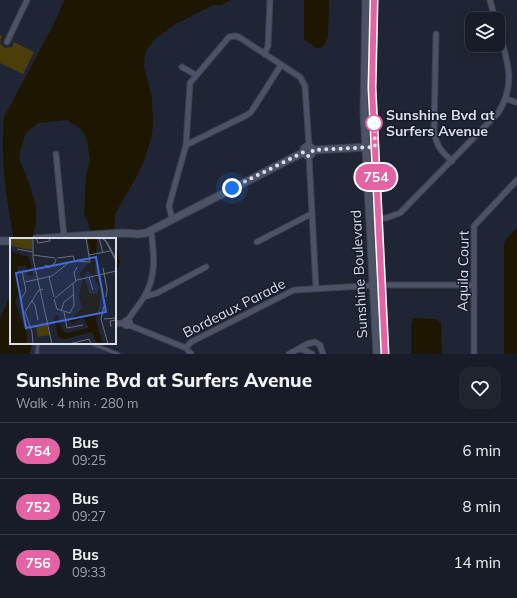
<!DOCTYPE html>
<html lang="en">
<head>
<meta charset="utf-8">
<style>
  :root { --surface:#181c28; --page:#212530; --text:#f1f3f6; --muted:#9fa1a8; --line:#363a45 }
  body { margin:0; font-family:Mulish,sans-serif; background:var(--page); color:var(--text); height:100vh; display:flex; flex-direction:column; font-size:15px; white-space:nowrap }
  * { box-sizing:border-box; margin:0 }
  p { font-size:13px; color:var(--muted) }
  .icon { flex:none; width:22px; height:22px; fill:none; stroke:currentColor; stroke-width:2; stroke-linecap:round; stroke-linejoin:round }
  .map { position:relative; height:354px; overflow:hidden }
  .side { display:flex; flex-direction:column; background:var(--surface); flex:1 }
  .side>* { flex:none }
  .badge { padding:0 8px; border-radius:13px; font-size:14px; line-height:26px }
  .fabs { position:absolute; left:465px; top:12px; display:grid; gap:8px }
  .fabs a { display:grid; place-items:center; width:40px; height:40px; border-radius:8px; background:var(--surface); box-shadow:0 4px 16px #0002,0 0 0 1px var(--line); font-size:20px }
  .you { position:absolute; width:20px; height:20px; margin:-10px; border:3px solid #fff; border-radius:50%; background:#1a73e8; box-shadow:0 0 0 6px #1a73e833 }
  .map>.badge { position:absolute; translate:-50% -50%; box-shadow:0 0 0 2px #fff }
  .round { display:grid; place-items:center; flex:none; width:42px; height:42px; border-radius:12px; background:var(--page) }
  .headline { display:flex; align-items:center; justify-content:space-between; height:68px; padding:0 16px }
  h1 { font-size:19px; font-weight:800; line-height:30px }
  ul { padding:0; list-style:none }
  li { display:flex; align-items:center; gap:12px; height:56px; padding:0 16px; border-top:1px solid var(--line) }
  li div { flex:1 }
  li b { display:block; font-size:15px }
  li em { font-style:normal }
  li .badge { min-width:44px; font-weight:700; text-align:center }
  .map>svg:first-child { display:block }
</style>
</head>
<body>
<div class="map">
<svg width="517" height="354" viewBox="0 0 517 354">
  <rect width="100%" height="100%" fill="#202535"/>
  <path fill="#272e43" d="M32 343H97L126 354H30Z"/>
  <path fill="#4c3e09" d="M0 35 2 36 0 43 5 48 12 47 14 42 34 52 23 74 0 63Z"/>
  <path fill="#1d1702" d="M64 0H231L221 5H213L174 25 154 40 145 53 144 66 152 98 153 126 151 139 144 161 138 174 115 214 114 232 120 262 115 277V239H92L88 222 84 215 86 175 90 161 87 140 83 132 78 127 67 120 38 123 26 133 21 147 19 158 30 186 36 206V224L32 239H14C6 199 0 157 4 117L57 18Z
    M304 0H329L328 37 323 47 316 48 304 39Z
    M517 228V354H504V245L505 240Z
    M11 293V343H32L30 354H0V319Z
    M416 318 435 319 441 322 442 354H411V323L413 319Z"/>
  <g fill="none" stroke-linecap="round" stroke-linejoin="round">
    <defs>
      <path id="lane" d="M90 343 118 354
        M37 354 38 343"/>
      <path id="street" d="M490 0 495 19
        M436 34 434 132C437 147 441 151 452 161
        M7 42 27 0
        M264 54 268 46 270 0
        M182 67 196 75
        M507 99 515 102
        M186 145 247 115 251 112 281 65
        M56 154 64 237
        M309 156 316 288
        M172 219 169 206 186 145 190 83 229 37 235 36 239 37 300 77 305 86 309 146
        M369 219 386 218 400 213 498 113C517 84 507 59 498 28
        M257 242 311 214
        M144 297 157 293 206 267
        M124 323a3 3 0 1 1 6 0a3 3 0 1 1-6 0Z
        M128 320C133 312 139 305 144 297 157 276 154 254 151 230
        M115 324 124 323
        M129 325 186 348 191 354
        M186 348 191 342 294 290 381 285H473
        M298 349 304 350 312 354
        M289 354 307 344 315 342 320 345 323 354
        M474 354V226L517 180"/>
      <path id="secondary" d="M366 0 364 113 377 354
        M374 0 372 88 385 354
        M303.5 151a4.5 4.5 0 1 1 9 0a4.5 4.5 0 1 1-9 0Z
        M313 150 369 147
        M36 239 122 233 138 234 146 233 304 152
        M0 241H11"/>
    </defs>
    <use href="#lane" stroke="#3b404e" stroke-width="4.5"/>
    <use href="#street" stroke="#3b404e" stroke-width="7"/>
    <use href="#secondary" stroke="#3b404e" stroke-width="9"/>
    <use href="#lane" stroke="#4d5366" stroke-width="2.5"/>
    <use href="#street" stroke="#4d5366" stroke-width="5"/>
    <use href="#secondary" stroke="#4d5366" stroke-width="7"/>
  </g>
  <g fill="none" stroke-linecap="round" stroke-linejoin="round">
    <defs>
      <path id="line" d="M374 0 372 88 385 354"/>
    </defs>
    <use href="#line" stroke="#fff" stroke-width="9"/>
    <use href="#line" stroke="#e463a4" stroke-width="6"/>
    <path stroke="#dbdfeb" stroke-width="4" stroke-dasharray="0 7.2" d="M232 188 304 152 308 156 311 155 313 150 375 147 374 119V123"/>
  </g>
  <circle fill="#fff" stroke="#e463a4" stroke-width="2" cx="374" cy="123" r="8"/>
  <g text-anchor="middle" stroke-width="3" stroke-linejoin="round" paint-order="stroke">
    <g font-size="14" font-weight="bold" fill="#dbdfeb" stroke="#161b2b" text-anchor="start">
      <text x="386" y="120">Sunshine Bvd at<tspan x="386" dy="16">Surfers Avenue</tspan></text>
    </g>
    <g font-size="14" fill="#dbdfeb" stroke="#161b2b">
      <text transform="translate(463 271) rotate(-89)" y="5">Aquila Court</text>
      <text transform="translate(359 274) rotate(-93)" y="5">Sunshine Boulevard</text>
      <text transform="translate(234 308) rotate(-27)" y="5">Bordeaux Parade</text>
    </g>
  </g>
  <g transform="translate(10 238)">
    <rect width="106" height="106" fill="#202535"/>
    <path d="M0 0H22V12L1 8ZM37 87 40 97 28 99 26 89Z" fill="#4c3e09"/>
    <path d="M0 0 2 14 19 19 23 37 18 38 16 28H7L11 51 5 64 17 97V106H0ZM78 0 87 2 85 32 92 53 86 83 93 106H87L82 94 55 101 48 99 44 78 48 77 51 90 56 95 79 90 73 80 62 85 60 82 72 70 69 57 72 44 70 35 81 22ZM77 33 84 38 89 50 87 56 79 55 74 38Z" fill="#1d1702" fill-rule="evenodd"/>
    <path fill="none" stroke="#6b6f7e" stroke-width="1" d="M23 0V20L42 106M26 0 28 5 40 3 39 0M89 0 93 15M91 0 97 4 106 21M94 0 106 23M7 11 23 14M23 17 45 20M79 17 100 13M47 20 63 18 65 23 80 24 76 0M40 29 35 27 38 30 45 25 46 21M93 30 97 51 96 59M39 39 44 59M79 39 83 52M66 43 64 35 67 29M15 44 42 38 57 26M45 60 67 42 106 33M44 61 47 71 60 75 64 67 63 46M10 63 16 53 12 33M22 63 25 67 28 82M94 68 91 81 98 106M51 73 54 64 63 57M54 74 57 90 73 87M94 81 106 80M101 89 100 83 106 82M23 106 22 94 15 74 28 53 33 51M59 106 79 101 81 106"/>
    <path fill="#436bdc" fill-opacity="0.15" stroke="#436bdc" stroke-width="2" d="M86 19 96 74 16 90 6 35Z"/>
    <rect width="106" height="106" fill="none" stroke="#dbdfeb" stroke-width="2"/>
  </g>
</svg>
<div class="fabs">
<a><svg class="icon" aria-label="layers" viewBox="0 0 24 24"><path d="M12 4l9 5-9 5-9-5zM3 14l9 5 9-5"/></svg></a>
</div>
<div class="you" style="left:232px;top:188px"></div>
<b class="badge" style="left:376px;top:177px;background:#e463a4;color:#fff">754</b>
</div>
<section class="side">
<div class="headline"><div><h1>Sunshine Bvd at Surfers Avenue</h1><p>Walk · 4 min · 280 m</p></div><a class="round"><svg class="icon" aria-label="heart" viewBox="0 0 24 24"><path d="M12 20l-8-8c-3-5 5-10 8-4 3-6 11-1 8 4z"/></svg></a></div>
<ul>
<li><span class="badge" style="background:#e463a4;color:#fff">754</span><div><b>Bus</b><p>09:25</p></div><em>6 min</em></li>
<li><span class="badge" style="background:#e463a4;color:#fff">752</span><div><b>Bus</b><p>09:27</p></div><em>8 min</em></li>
<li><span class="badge" style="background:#e463a4;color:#fff">756</span><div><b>Bus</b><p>09:33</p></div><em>14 min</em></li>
</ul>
</section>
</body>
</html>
